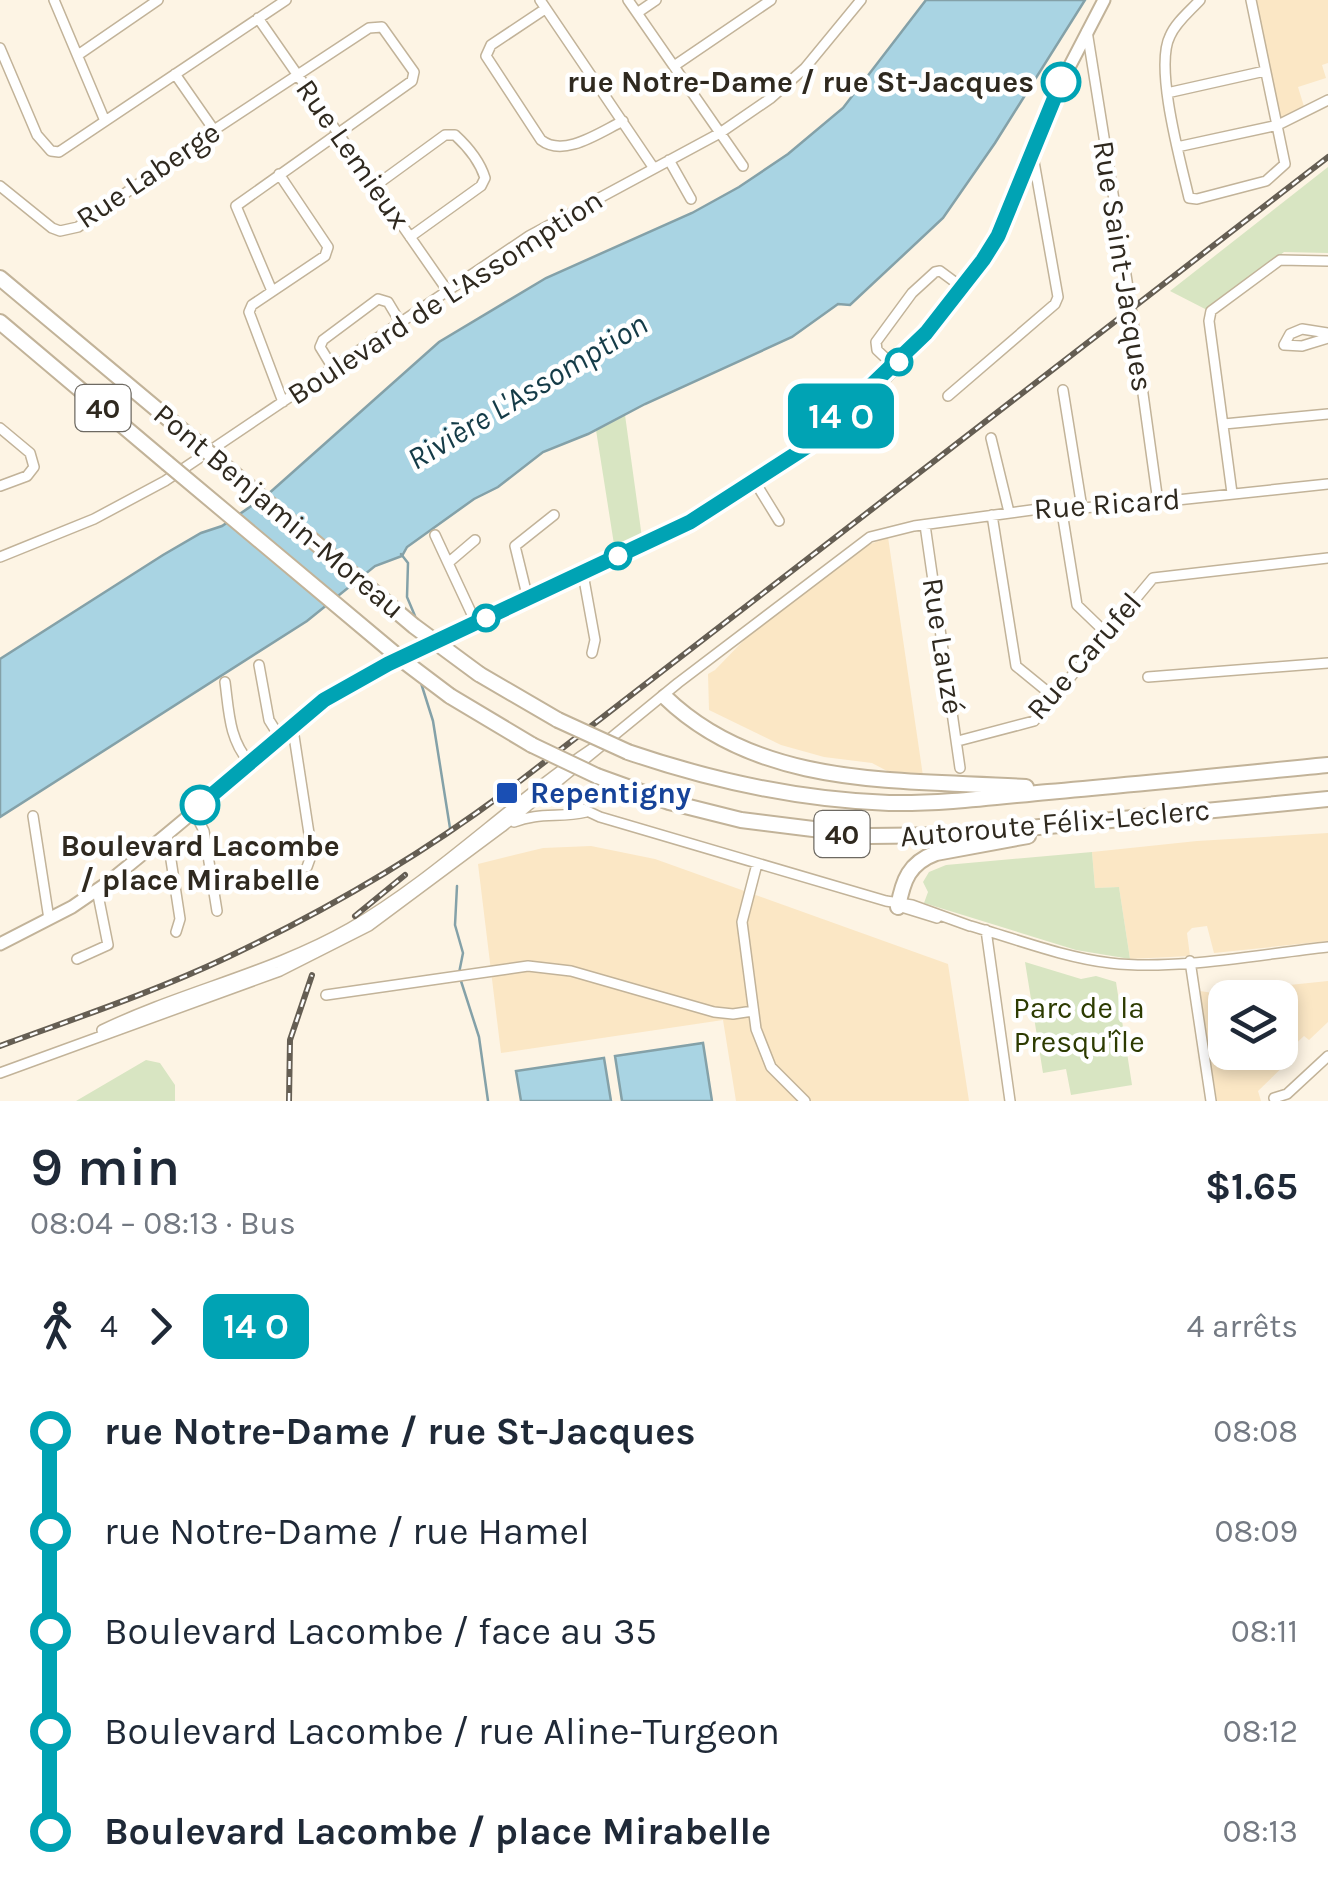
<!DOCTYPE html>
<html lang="fr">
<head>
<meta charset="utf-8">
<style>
  :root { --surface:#fff; --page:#f2f2f3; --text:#1f2937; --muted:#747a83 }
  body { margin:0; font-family:Karla,sans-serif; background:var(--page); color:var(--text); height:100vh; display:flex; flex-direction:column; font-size:38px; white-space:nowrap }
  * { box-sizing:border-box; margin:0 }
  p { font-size:32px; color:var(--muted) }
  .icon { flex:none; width:55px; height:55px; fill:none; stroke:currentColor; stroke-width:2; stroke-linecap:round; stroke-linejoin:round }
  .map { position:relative; height:1101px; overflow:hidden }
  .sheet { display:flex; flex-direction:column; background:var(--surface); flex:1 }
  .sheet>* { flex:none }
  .badge { padding:0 20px; border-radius:15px; font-size:35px; line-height:65px }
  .fabs { position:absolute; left:1208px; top:980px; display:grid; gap:20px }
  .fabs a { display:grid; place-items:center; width:90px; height:90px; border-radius:20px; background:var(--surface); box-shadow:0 5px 15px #0003; font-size:50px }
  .map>.badge { position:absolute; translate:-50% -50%; box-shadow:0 0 0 5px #fff }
  .legs { display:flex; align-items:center; gap:15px; height:110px; padding:0 30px; font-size:32px }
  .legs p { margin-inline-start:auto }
  .overview { display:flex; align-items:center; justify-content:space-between; height:170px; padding:0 30px }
  h1 { font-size:55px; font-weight:600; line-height:75px }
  ul { padding:0 30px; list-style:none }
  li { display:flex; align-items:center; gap:35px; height:100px; font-size:38px }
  li i { display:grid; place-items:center; width:15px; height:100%; margin:0 12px; background:currentColor }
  li i::after { content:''; width:25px; height:25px; margin:-12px; border:8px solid; border-radius:50%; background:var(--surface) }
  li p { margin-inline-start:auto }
  li:first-child i { background:linear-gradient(#0000 50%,currentColor 0) }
  li:last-child i { background:linear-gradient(currentColor 50%,#0000 0) }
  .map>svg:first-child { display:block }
</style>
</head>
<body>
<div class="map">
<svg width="1328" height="1101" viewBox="0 0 1328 1101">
  <rect width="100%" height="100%" fill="#fdf4e4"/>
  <path fill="#fbe7c5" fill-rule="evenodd" d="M1252 0H1328V63L1322 65 1326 78 1298 87 1306 113 1278 125Z
    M888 537 923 776 889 772 872 763 824 757 781 745 709 710 708 674 715 670 745 639 863 547Z
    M1328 833V941L1214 953 1207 926 1192 928 1187 933 1190 956 1130 959 1119 887 1095 888 1092 852 1197 841Z
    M591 846 655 859 948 964 969 1101H736L723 1020 501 1053 478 864 543 848Z
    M1328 981V1022L1309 1040 1304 1036 1288 1051 1293 1057 1258 1091 1261 1101H1217L1200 991 1213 993ZM1225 998H1280V1052H1225Z"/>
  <path fill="#d8e5c2" d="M1328 167V253L1284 252 1209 311 1170 291Z
    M625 415 643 545 616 557 596 430Z
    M1092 852 1095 888 1119 887 1130 959 1076 950 924 903 928 892 923 882 929 872 946 865Z
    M1025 962 1081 979 1096 976 1116 982 1132 1085 1071 1095 1066 1069 1043 1073Z
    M146 1060 160 1063 175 1085V1101H76Z"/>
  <path fill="#a9d4e3" stroke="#84a1a8" stroke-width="2.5" d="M926 0H1085L995 143 943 218 850 305 838 304 792 337 645 404 588 434 543 452 498 487 474 499 407 547 402 556 375 566 307 621 0 817V659L163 555 201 533 222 526 266 496 439 342 546 278 692 213 739 187 788 154 843 108Z
    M703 1043 712 1101H622L615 1056Z
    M604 1058 611 1101H521L516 1071Z"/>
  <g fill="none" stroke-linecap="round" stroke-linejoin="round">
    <path stroke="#84a1a8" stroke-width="2.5" d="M401 554 408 563 407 597 415 616
      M421 683 433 721 450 828
      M457 886 455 925 463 953 459 973
      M461 981 479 1037 488 1101"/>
    <defs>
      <path id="minor" d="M54 0 105 121
        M540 0 653 167
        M628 0 743 166
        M1200 0C1190 11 1176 22 1170 36 1154 67 1181 163 1189 198L1197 199 1266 181 1285 164 1251 0
        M545 9 491 45 486 56 541 140C564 158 600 132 623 121
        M637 13 656 0
        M258 18 447 290
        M1087 31 1130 300 1158 502
        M0 48 37 135 51 151 59 152 286 0
        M78 55 158 0
        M674 66 771 0
        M175 74 214 130
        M1167 93 1265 71
        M1177 147 1278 125 1328 100
        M669 160 691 199
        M279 174 328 247 325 256 252 305 249 312 283 402
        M0 186 52 228 60 231 78 227 214 130 369 28 382 27 414 72 412 81 236 206 272 291
        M375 186 445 135H455C467 146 480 162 485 178L481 186 410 237
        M1328 333 1302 329 1290 334 1284 345 1302 346 1328 338
        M894 366 877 350 876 342 912 293 935 272 940 271 963 288
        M333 368 320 347 323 340 378 299 388 302 400 322
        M1063 390 1082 508
        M867 393 874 401 878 427
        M948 396 1055 304 1058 297 1033 156
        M1224 424 1328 414
        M0 428 30 453 34 467 27 476 0 486
        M991 438 1009 512
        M755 482 779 521
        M1232 493 1209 321 1211 311 1280 260 1328 261
        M1061 506 1077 605 1106 633
        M992 515 1016 666 1054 697
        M925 525 960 768
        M435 535 448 563
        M475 540 448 563 476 623
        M0 557 94 519 165 481 529 236 720 133 771 98 805 68 861 0
        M583 574 595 640 592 653
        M528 599 515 546 554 515
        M259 665 269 720 279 736
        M1148 677 1328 663
        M225 682C229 712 229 740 250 763
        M289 727 294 736 312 853 307 867
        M958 741 1034 721 1153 578 1328 558
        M550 784 572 804 600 817 886 901 912 905 970 926
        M193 810 204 831 217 911
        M33 816 49 919
        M514 822C538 812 561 818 586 812
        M167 834 180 919 176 932
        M757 864 742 922 756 1029 771 1067 805 1101
        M895 905 937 918
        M967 925C1014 938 1061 957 1110 963 1176 971 1261 954 1328 947
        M986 930 1010 1101
        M77 959 108 945 97 890
        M1190 961 1211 1101
        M326 995 528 966 571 971 714 1012 733 1014 753 1011
        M102 1030C183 991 271 973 350 928 438 877 511 802 596 746
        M0 1073 280 971 369 926 502 827 678 683 870 537 914 526 1061 506 1082 508 1158 502 1328 484
        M1274 1098 1287 1094 1328 1056"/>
      <path id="major" d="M0 944 72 907 107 883C158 842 209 800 258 756 279 738 297 716 321 702 439 632 569 586 690 522 812 457 926 354 998 236L1064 77 1104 0"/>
      <path id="highway" d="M0 278 196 442
        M0 322 167 463
        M479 674 558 720
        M450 696 532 745
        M665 697C761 790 903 779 1026 787
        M628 752C713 781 799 800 889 803 942 804 995 797 1048 792 1141 784 1235 774 1328 765
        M597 776 669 802 741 820 869 836 957 835 1328 799
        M898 907C903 880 909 863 936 853L1028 836"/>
    </defs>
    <use href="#minor" stroke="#c2b399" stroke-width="12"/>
    <use href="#major" stroke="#c2b399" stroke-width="15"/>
    <use href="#highway" stroke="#c2b399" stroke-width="18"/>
    <use href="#minor" stroke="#fff" stroke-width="9"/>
    <use href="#major" stroke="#fff" stroke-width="11"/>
    <use href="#highway" stroke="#fff" stroke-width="14"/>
    <defs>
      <path id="rail" d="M507 791 1328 157
        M355 916 405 875
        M0 1046C76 1018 154 992 228 957 325 911 418 857 504 793
        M289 1101 290 1040 312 975"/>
    </defs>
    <use href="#rail" stroke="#655e53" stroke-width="6"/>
    <use href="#rail" stroke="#fff" stroke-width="2.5" stroke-dasharray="8" stroke-linecap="butt"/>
    <defs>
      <path id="highway-bridge" d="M196 442 414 626 479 674
        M167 463 401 659 450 696
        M558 720 628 752
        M532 745 597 776"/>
    </defs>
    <use href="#highway-bridge" stroke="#c2b399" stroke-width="18" stroke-linecap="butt"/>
    <use href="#highway-bridge" stroke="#fff" stroke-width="14"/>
  </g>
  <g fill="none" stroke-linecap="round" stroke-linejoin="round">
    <defs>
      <path id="line-1" d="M200 805 324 700 388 664 690 522 808 446 926 333 983 260 998 236 1061 82"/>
    </defs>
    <use href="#line-1" stroke="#fff" stroke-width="22"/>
    <use href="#line-1" stroke="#00a3b4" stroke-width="15"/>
  </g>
  <g fill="#fff" stroke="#00a3b4" stroke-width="5">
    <circle cx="1061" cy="82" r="18"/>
    <circle cx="899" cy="362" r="12"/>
    <circle cx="618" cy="556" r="12"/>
    <circle cx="486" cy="618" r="12"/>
    <circle cx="200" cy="805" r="18"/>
  </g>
  <rect fill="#1a4fb4" stroke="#fff" stroke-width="4" x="495" y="781" width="24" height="24" rx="5"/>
  <g text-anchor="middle" stroke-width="9" stroke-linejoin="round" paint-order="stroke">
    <g fill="#fff" stroke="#6d6962" stroke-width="2.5">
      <rect x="75.5" y="385" width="55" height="46" rx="8"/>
      <rect x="814.5" y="811" width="55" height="46" rx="8"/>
    </g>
    <g font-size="28" font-weight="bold" fill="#2f291f">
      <text x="103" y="418">40</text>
      <text x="842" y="844">40</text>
    </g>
    <g font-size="30" font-weight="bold" fill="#2f291f" stroke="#fff" text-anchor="end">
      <text x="1034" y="92">rue Notre-Dame / rue St-Jacques</text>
      <text x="200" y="856" text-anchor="middle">Boulevard Lacombe<tspan x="200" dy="34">/ place Mirabelle</tspan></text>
    </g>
    <g font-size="30" fill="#2f291f" stroke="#fff">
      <text transform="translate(353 154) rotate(55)" y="10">Rue Lemieux</text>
      <text transform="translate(148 175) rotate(-34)" y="10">Rue Laberge</text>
      <text transform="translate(1123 266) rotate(81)" y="10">Rue Saint-Jacques</text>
      <text transform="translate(445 297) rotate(-33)" y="10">Boulevard de L'Assomption</text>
      <text transform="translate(1107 504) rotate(-4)" y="10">Rue Ricard</text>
      <text transform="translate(279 511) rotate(40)" y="10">Pont Benjamin-Moreau</text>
      <text transform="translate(943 646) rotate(81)" y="10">Rue Lauzé</text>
      <text transform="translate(1084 656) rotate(-49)" y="10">Rue Carufel</text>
      <text transform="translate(1055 823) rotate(-5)" y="10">Autoroute Félix-Leclerc</text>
    </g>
    <g font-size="30" font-weight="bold" fill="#164399" stroke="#fff" text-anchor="start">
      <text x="530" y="803">Repentigny</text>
    </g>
    <g font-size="30" fill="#2d3b01" stroke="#fff">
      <text x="1079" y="1018">Parc de la<tspan x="1079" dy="34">Presqu'île</tspan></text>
    </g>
    <g font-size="32" font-style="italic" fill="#143b47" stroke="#fff">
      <text transform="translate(527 391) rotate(-31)" y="11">Rivière L'Assomption</text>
    </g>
  </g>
</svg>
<div class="fabs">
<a><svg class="icon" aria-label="layers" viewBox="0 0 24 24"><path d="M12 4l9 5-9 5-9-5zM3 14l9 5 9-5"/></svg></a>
</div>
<b class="badge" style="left:841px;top:416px;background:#00a3b4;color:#fff">14 O</b>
</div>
<section class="sheet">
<div class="overview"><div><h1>9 min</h1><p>08:04 – 08:13 · Bus</p></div><b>$1.65</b></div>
<div class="legs"><svg class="icon" aria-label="walk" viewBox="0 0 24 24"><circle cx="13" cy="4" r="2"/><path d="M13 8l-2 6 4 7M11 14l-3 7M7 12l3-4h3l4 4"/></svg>4<svg class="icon" aria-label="forward" viewBox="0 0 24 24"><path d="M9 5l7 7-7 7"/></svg><b class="badge" style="background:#00a3b4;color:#fff">14 O</b><p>4 arrêts</p></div>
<ul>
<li><i style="color:#00a3b4"></i><b>rue Notre-Dame / rue St-Jacques</b><p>08:08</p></li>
<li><i style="color:#00a3b4"></i><span>rue Notre-Dame / rue Hamel</span><p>08:09</p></li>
<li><i style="color:#00a3b4"></i><span>Boulevard Lacombe / face au 35</span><p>08:11</p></li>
<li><i style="color:#00a3b4"></i><span>Boulevard Lacombe / rue Aline-Turgeon</span><p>08:12</p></li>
<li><i style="color:#00a3b4"></i><b>Boulevard Lacombe / place Mirabelle</b><p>08:13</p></li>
</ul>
</section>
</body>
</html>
